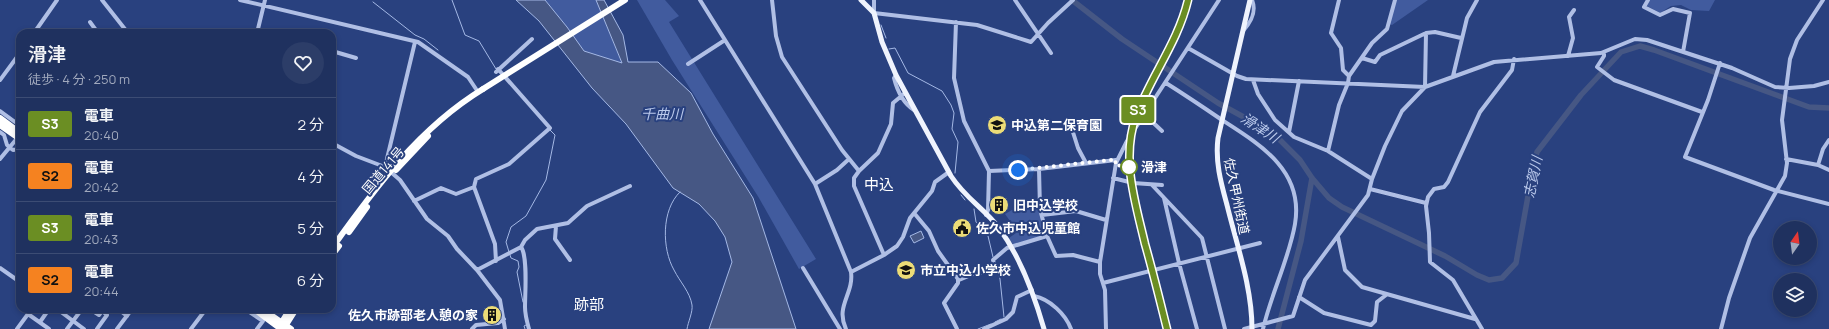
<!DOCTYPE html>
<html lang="ja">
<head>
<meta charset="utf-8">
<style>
  :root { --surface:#1f315f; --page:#2c3d68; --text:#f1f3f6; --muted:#a1a9bd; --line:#3c4c74 }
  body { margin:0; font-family:Manrope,"Noto Sans JP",sans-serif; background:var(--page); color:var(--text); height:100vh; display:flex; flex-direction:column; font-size:15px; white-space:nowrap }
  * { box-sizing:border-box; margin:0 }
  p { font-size:13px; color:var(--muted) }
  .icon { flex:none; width:22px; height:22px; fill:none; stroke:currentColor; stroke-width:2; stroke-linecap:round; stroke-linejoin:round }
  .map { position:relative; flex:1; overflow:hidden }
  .drawer { position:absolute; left:16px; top:29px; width:320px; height:284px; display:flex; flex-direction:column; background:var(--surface); border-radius:12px; box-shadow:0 2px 6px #0003,0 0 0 1px var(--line) }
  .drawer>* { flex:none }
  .badge { padding:0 8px; border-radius:3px; font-size:14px; line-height:26px }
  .needle { width:26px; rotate:14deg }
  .controls { position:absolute; left:1773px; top:221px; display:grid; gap:8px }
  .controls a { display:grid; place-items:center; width:44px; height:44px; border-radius:50%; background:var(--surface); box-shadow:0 2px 6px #0003,0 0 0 1px var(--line); font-size:20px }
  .you { position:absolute; width:20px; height:20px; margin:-10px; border:3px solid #fff; border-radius:50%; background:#1a73e8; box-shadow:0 0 0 6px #1a73e833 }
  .map>.badge { position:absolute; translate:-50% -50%; box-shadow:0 0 0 2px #fff }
  .round { display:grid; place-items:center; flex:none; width:42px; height:42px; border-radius:21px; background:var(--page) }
  .head { display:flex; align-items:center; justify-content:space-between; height:68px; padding:0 12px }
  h1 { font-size:19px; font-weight:600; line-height:30px }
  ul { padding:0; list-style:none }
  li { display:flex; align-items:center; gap:12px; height:52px; padding:0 12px; border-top:1px solid var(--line) }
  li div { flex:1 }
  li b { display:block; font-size:15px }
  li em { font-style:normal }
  li .badge { min-width:44px; font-weight:700; text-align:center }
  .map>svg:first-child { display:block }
</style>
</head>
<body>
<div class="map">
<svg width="1829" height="329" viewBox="0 0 1829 329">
  <rect width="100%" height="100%" fill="#29417f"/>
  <path fill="#415b9e" d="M545 0H596L622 64 584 51 567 27Z
    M637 0H665L679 16 669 22 816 259 799 269 759 198 672 60Z
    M1396 0H1428L1392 25 1389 24Z
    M1650 0H1715L1709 11 1691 10 1681 5 1671 6 1660 13 1647 6Z
    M1029 209H1040L1045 235 1013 245 1009 238 1016 233 1011 225H1007L1006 224 1010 221 1005 214 1012 210Z"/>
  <path fill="#465784" stroke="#a4b8e5" d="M516 0H545L567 27 584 51 622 63 596 0H604L623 35 628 62H658L691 93 713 134 753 198 796 329H709L732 262 725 237 715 221 699 204 673 188 626 124 592 88 539 21Z
    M921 231 924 238 914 243 910 236Z"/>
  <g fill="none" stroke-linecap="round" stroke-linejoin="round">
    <path stroke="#a4b8e5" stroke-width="1" d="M452 0 465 35 479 41 496 69
      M373 2 415 35 424 39 438 50
      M881 25 886 38
      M889 49 895 48 908 73 942 91 951 105 954 113 952 129 958 142 955 173
      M680 192C661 210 662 249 674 270 680 282 690 292 692 305 693 312 688 322 687 329
      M961 195 965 200
      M974 209 976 222 988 236 993 257
      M509 252 506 242 511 227 526 216 546 180 555 135 550 130
      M510 255 511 258 518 261 519 267 517 272 523 302
      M997 269 1000 279 1004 317
      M995 322 1001 319
      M525 329 524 326 526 325
      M978 329 991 324"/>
    <path stroke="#465784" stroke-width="5.5" d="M1072 0 1122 39 1218 103 1273 133 1300 160 1312 178 1329 198 1342 207 1445 256 1477 275 1489 280 1502 278 1516 263 1533 168 1537 152 1581 95 1621 52 1640 46 1654 50 1809 107 1829 108
      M1278 329 1301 241 1312 178"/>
    <path stroke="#b0bfe5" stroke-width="4" d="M102 0 128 33
      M240 0 418 42 468 77 478 92
      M700 0 815 184 851 272C854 294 835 306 846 329
      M772 0 776 36 782 57 842 150 859 171 854 178V186L884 255
      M874 0V13L977 25 1031 42 1048 23 1073 0
      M1015 0 1051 53
      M1339 0 1331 33 1341 48 1343 70 1349 76
      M1648 0 1644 7 1660 15 1673 9 1690 13 1683 52
      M90 22 98 33
      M956 22 954 78 964 121 989 171 988 210 986 215
      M258 30 270 33
      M1243 31C1251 22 1257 12 1252 0
      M34 33 57 0
      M241 33 242 31
      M257 33 265 0
      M1188 48 1237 76 1246 79 1425 87 1494 62 1601 53 1635 39 1647 40 1732 68 1775 87 1789 88 1814 86 1829 82
      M332 51 356 58
      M1604 52V56L1597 67 1614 80 1702 112
      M1568 56 1573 38 1569 17 1574 10
      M1362 58 1375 62 1380 55 1426 33 1435 32 1461 38
      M1720 63 1708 100 1685 157 1774 190 1829 204
      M688 64 725 40
      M496 72 532 39
      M896 75 894 78C897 90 903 103 914 110
      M1453 76 1467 18 1477 0
      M0 80 20 53
      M1253 80 1258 94 1275 120 1294 137 1328 151 1372 179
      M1166 83C1185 95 1203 107 1222 120 1261 145 1304 171 1295 224 1289 259 1271 294 1263 329
      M0 111 15 122 20 121
      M1145 115 1162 131
      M1071 126 1078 148 1086 163
      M0 132 4 135 7 145 13 150 20 149
      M1289 132 1299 81
      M332 143 356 156 385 167 400 180 427 219 448 236 457 249 477 270 500 300 505 329
      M1328 151 1339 105 1348 83 1349 76 1372 43 1387 29 1395 0
      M0 159 19 136
      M1786 159 1818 165 1829 170
      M1818 165 1823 149 1829 140
      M385 167 415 42
      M1039 169 1040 209 1047 236 1056 256 1073 255 1100 262
      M859 171 878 153 891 124 893 103 905 93
      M989 171 1039 169 1116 160
      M1113 178 1133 183 1162 185
      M815 184 837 170 849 159
      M1152 185 1202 238 1225 329
      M1370 189 1426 203
      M1164 198 1179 263 1197 329
      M414 201 441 188 456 194 474 187
      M914 213 929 231 938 251 958 279V283L944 303 957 329
      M1042 215 1076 211 1106 220
      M556 226 555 239 570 260
      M1338 237 1345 270 1362 287 1475 319
      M521 247C528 256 525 294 525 307 525 314 527 322 529 329
      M496 261 495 244 474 187 476 179 509 164 550 128 498 69
      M0 268 20 282
      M803 268 840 329
      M477 270 521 247 525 240 537 229 568 223 587 206 630 186
      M851 272 884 255 897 246 903 237 910 218 932 191 935 182 949 172
      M959 280 978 272 983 273 995 269 993 260 1007 248 1047 236
      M1103 283 1260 243
      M1034 296C1050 299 1066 315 1071 329
      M1299 297 1324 313 1371 325 1375 321 1377 302 1386 295
      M57 309 84 329
      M90 309 99 315 102 311
      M118 309 127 316
      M245 309 263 321 257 329
      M40 322 49 309
      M17 329 28 314 49 329
      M67 329 82 309
      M97 329 107 315 102 311 103 309
      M117 329 132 309
      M191 329 206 309
      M472 329 476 325 498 323 504 319
      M984 329 1006 319 1013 312 1017 297 1032 290
      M1106 329 1105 290 1100 274V262L1116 163 1127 141 1219 0
      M1244 329 1293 316 1305 280 1368 195 1372 179 1385 146 1402 111 1425 87 1426 33
      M1482 329 1453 280 1430 262 1429 233 1426 206 1428 197 1434 189 1444 187 1448 182 1480 112 1512 70 1514 59
      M1721 329 1729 298 1750 238 1785 176 1787 163 1782 120 1790 59 1797 40 1823 0"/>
    <path stroke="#eff3fd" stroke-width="5" d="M861 0 874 13 882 42 896 75 951 176C966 199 984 208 999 228 1021 258 1034 294 1044 329
      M1250 0 1218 138C1215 162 1221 183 1227 205 1237 246 1252 287 1252 329"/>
    <path stroke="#fff" stroke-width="6" d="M0 118 20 133
      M0 125 20 139
      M396 170 428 136
      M349 232 367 207
      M332 248C375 188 419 128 483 89
      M332 255 339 246
      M254 309 281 329
      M262 309 291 329
      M280 325 290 309
      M284 328 296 309"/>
    <defs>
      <path id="rail" d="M1167 329C1160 301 1153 272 1145 244 1135 201 1121 159 1136 116 1151 76 1178 42 1188 0"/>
    </defs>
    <use href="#rail" stroke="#fff" stroke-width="2.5"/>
    <use href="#rail" stroke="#29417f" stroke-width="1" stroke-dasharray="3" stroke-linecap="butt"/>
    <path stroke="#fff" stroke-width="6" d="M483 89 625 0"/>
  </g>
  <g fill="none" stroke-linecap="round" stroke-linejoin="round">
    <defs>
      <path id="line" d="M1167 329C1160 301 1153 272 1145 244 1135 201 1121 159 1136 116 1151 76 1178 42 1188 0"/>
    </defs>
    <use href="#line" stroke="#fff" stroke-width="9"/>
    <use href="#line" stroke="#6b8e23" stroke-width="6"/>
    <path stroke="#fff" stroke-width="4" stroke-dasharray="0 7.2" d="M1018 170 1111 160H1116L1115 165 1129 167"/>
  </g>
  <defs>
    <symbol id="school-disc" viewBox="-11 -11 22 22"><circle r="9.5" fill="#ecdc77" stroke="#29417f"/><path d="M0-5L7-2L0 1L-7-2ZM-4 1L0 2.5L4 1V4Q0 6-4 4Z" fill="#111"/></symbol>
    <symbol id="building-disc" viewBox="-11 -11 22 22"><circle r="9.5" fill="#ecdc77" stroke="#29417f"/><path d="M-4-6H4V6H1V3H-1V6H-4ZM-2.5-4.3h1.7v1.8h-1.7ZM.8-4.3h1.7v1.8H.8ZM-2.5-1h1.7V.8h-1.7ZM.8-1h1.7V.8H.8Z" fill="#111"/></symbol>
    <symbol id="civic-disc" viewBox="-11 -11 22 22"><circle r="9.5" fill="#ecdc77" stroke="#29417f"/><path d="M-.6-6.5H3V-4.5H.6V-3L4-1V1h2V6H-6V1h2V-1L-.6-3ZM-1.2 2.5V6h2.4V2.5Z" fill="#111"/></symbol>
  </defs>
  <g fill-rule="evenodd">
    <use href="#school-disc" x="986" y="114" width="22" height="22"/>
    <use href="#building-disc" x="988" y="194" width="22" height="22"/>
    <use href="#civic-disc" x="951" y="217" width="22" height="22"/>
    <use href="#school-disc" x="895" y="259" width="22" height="22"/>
    <use href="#building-disc" x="481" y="304" width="22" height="22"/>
  </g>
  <circle fill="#fff" stroke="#6b8e23" stroke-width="2" cx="1129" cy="167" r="8"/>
  <g text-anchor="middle" stroke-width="4" stroke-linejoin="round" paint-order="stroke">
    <g font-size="13" font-weight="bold" fill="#fff" stroke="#29417f" text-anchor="start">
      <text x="1011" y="130">中込第二保育園</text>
      <text x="1013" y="210">旧中込学校</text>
      <text x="976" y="233">佐久市中込児童館</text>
      <text x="920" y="275">市立中込小学校</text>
      <text x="478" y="320" text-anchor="end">佐久市跡部老人憩の家</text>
    </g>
    <g font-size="13" font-weight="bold" fill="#fff" stroke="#29417f" text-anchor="start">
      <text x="1141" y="172">滑津</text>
    </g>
    <g font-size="13" fill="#fff" stroke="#29417f">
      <text transform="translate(383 170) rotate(-50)" y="5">国道141号</text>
      <text transform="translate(1237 196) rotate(78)" y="5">佐久甲州街道</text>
    </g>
    <g font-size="14" font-style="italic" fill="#bbcaec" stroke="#29417f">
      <text x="662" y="119">千曲川</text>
      <text transform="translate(1260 128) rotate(33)" y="5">滑津川</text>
      <text transform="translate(1533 177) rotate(-78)" y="5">志賀川</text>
    </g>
    <g font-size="15" fill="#fff" stroke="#29417f">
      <text x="879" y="190">中込</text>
      <text x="589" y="310">跡部</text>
    </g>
  </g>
</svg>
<div class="controls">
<a><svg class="needle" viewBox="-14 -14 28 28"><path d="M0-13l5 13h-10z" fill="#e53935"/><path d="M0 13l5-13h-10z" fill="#a1a9bd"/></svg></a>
<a><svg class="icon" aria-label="layers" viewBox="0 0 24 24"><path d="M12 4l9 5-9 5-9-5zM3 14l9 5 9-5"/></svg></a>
</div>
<div class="you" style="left:1018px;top:170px"></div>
<b class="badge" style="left:1138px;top:110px;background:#6b8e23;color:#fff">S3</b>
<section class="drawer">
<div class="head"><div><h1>滑津</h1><p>徒歩 · 4 分 · 250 m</p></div><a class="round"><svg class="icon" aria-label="heart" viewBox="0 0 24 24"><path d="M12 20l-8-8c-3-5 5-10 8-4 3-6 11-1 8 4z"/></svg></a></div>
<ul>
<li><span class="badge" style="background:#6b8e23;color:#fff">S3</span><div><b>電車</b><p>20:40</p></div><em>2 分</em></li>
<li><span class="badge" style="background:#f58220;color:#111">S2</span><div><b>電車</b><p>20:42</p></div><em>4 分</em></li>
<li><span class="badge" style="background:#6b8e23;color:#fff">S3</span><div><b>電車</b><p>20:43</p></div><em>5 分</em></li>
<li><span class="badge" style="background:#f58220;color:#111">S2</span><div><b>電車</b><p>20:44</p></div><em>6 分</em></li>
</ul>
</section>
</div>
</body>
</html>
